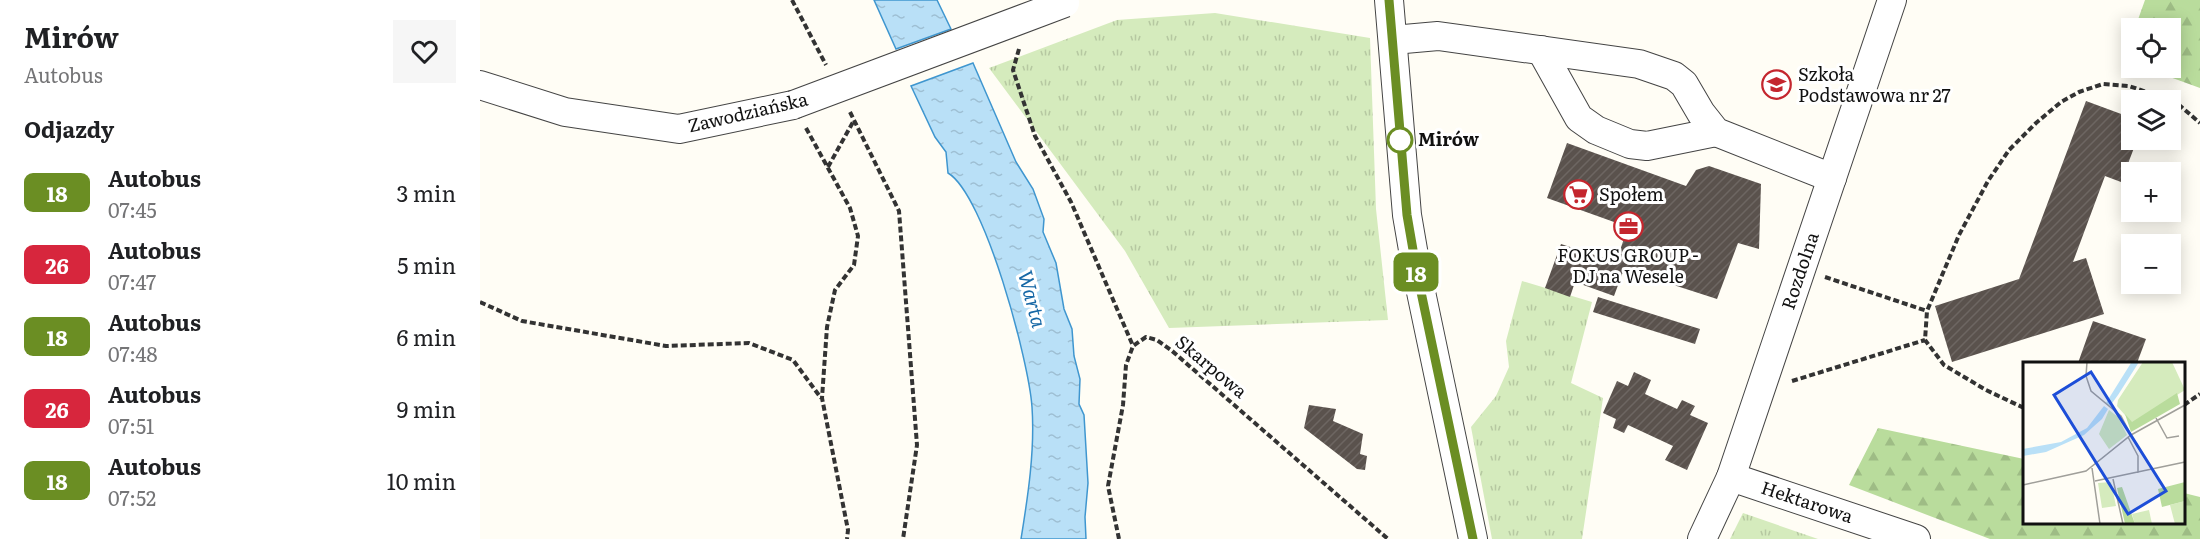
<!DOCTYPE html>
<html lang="pl">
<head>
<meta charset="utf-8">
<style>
  :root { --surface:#fff; --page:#f6f6f6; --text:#202124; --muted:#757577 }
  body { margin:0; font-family:Literata,serif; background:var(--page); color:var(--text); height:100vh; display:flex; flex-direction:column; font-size:22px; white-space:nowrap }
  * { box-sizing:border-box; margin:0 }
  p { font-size:20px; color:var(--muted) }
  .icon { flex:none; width:33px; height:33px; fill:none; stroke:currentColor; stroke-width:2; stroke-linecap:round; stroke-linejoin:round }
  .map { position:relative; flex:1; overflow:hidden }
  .side { display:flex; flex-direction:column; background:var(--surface); width:480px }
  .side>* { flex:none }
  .badge { padding:0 12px; border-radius:9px; font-size:21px; line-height:39px }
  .fabs { position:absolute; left:1641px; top:18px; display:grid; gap:12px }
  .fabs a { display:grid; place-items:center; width:60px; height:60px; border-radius:0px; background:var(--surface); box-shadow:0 3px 15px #0003; font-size:30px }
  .map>.badge { position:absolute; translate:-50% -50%; box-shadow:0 0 0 3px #fff }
  h2 { padding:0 24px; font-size:22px; line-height:54px }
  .round { display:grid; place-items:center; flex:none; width:63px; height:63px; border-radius:0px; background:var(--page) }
  .summary { display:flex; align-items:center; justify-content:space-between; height:102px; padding:0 24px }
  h1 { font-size:28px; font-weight:700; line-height:45px }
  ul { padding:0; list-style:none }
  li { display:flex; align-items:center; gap:18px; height:72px; padding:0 24px }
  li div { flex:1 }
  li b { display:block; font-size:22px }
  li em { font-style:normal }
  li .badge { min-width:66px; font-weight:700; text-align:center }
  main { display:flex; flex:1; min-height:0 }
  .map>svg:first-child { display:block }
</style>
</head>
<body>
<main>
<section class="side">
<div class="summary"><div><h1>Mirów</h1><p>Autobus</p></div><a class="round"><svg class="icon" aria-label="heart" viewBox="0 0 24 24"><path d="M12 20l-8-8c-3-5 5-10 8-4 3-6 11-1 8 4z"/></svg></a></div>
<h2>Odjazdy</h2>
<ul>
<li><span class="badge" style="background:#6b8e23;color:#fff">18</span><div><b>Autobus</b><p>07:45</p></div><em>3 min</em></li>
<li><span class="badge" style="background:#d7263d;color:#fff">26</span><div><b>Autobus</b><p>07:47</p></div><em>5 min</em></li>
<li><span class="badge" style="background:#6b8e23;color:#fff">18</span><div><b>Autobus</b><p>07:48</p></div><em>6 min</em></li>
<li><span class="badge" style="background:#d7263d;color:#fff">26</span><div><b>Autobus</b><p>07:51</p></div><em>9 min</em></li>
<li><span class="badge" style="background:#6b8e23;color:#fff">18</span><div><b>Autobus</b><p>07:52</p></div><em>10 min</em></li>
</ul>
</section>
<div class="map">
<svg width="1720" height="539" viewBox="0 0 1720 539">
  <defs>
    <pattern id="grass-tufts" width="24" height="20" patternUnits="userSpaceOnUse" patternTransform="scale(1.5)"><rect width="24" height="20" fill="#d5ebbd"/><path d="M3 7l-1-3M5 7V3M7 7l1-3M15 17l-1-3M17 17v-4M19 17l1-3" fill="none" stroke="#b6c8a1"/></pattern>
    <pattern id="forest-firs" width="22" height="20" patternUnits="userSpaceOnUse" patternTransform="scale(1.5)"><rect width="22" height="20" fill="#b9dc9c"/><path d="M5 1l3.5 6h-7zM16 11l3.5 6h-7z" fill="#9ebc85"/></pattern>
    <pattern id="water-ripples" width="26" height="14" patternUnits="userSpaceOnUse" patternTransform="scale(1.5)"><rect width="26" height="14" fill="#b9e0f7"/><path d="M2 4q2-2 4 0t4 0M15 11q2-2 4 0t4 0" fill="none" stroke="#9ebfd3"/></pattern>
    <pattern id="building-hatch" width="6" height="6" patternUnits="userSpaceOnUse" patternTransform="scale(1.5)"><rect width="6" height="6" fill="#5a524d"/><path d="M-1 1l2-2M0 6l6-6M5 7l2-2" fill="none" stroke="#6d6662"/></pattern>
  </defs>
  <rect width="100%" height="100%" fill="#fffdf5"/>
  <path fill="url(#grass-tufts)" d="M735 13 890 38 896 209 908 320 689 328 645 251 509 68 637 20Z
    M1042 281 1112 302 1091 383 1123 398 1102 539H1012L991 427 1016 396 1029 367 1026 341Z
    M1263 513 1338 539H1250Z"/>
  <path fill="url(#forest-firs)" d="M1665 0H1720V88L1665 68H1690V28H1655Z
    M1398 428 1544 459V522H1704V493L1720 497V539H1510L1369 485Z"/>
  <path fill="url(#water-ripples)" stroke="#3f96cf" stroke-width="1.5" d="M394 0H457L471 29 416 49Z
    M493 63 536 162 553 189 564 219 563 232 576 263 584 309 592 329 594 356 600 379 599 404 604 415 608 483 605 517 606 539H541C548 496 555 450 552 407 549 362 505 195 468 173L466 152 455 137 431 86Z"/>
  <path fill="url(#building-hatch)" d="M1606 101 1652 118V140H1657L1641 182 1625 176 1593 262 1606 258 1624 314 1472 362 1455 306 1539 279Z
    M1087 143 1206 186 1216 170 1229 166 1281 184 1279 249 1258 243 1237 299 1144 269 1134 296 1095 282 1090 297 1065 288 1081 244 1136 262 1148 227 1067 198Z
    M1118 297 1220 329 1215 344 1113 312Z
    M1613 321 1666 339 1657 363H1598Z
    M1154 372 1171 380 1165 394 1197 409 1202 400 1215 406 1210 415 1228 423 1207 470 1185 460 1193 446 1148 425 1144 433 1133 428 1136 419 1123 413 1137 381 1148 386Z
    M829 405 856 409 853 421 883 434 880 454 887 456 885 470 877 469 824 428Z"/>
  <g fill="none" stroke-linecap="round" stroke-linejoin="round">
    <defs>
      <g id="minor">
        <path d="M909 0 927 215 937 273 993 539"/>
        <path d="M913 40 958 36 1159 64 1194 76 1204 84 1221 113 1236 132 1352 178"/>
        <path d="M1061 50 1099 118 1116 130 1150 144 1167 146 1236 132"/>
        <path d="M0 85 85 112 199 129 313 105"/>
        <path id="s1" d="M1251 477 1436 539"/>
        <path id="s2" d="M1222 539 1251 477 1412 0"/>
      </g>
    </defs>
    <use href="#minor" stroke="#444" stroke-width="30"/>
    <path stroke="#333" stroke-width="4" stroke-dasharray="6 3" stroke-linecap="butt" d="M312 0 346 65
      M539 49 533 70 555 136 591 202 653 346
      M1690 101 1698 104 1720 123
      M370 112 419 211 437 445 423 539
      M326 128 370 208 378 236 374 265 355 290 347 327 342 398 368 530 367 539
      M348 167 373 122
      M1345 277 1447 311
      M0 302 42 321 186 346 269 343 313 360 341 398
      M1312 381 1445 340
      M1704 405 1720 394
      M1544 408 1506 390 1464 365 1445 340 1447 311 1479 235 1508 181 1529 150 1556 123 1581 102 1599 92 1623 84 1649 86 1690 100
      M639 539 628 486 643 405 646 365 653 346 666 337 677 340 691 350 908 539"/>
    <use href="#minor" stroke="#fff" stroke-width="28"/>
    <defs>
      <path id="minor-bridge" d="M313 105 585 3"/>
    </defs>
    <use href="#minor-bridge" stroke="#444" stroke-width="30" stroke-linecap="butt"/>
    <use href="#minor-bridge" stroke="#fff" stroke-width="28"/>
  </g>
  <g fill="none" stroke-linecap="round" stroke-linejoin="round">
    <defs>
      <path id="line" d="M909 0 927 215 937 273 993 539"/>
    </defs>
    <use href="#line" stroke="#fff" stroke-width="14"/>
    <use href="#line" stroke="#6b8e23" stroke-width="9"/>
  </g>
  <defs>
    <symbol id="school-ring" viewBox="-11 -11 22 22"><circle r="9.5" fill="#fff" stroke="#c4262e" stroke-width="1.5"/><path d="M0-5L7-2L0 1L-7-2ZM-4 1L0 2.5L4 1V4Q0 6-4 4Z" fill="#c4262e"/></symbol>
    <symbol id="supermarket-ring" viewBox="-11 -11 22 22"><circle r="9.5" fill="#fff" stroke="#c4262e" stroke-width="1.5"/><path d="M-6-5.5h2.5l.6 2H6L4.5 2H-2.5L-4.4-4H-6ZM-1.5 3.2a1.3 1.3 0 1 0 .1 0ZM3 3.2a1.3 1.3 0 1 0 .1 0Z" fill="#c4262e"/></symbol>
    <symbol id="office-ring" viewBox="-11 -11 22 22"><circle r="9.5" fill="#fff" stroke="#c4262e" stroke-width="1.5"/><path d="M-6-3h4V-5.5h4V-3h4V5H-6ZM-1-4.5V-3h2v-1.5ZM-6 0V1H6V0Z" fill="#c4262e"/></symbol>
  </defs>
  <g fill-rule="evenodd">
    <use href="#school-ring" x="1280" y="68" width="33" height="33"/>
    <use href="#supermarket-ring" x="1082" y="178" width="33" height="33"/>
    <use href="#office-ring" x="1132" y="210" width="33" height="33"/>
  </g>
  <circle fill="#fff" stroke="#6b8e23" stroke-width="3" cx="920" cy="140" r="12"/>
  <g text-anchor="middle" stroke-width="6" stroke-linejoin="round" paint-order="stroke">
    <g font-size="18" fill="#111" stroke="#fff" text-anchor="start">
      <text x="1318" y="81">Szkoła<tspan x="1318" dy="21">Podstawowa nr 27</tspan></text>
      <text x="1119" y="201">Społem</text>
      <text x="1148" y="262" text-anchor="middle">FOKUS GROUP -<tspan x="1148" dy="21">DJ na Wesele</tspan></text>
    </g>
    <g font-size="18" fill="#111" stroke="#fff">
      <text transform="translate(268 113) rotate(-13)" y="6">Zawodziańska</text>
      <text dy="6" stroke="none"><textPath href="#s2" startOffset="286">Rozdolna</textPath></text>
      <text transform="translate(731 367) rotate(40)" y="6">Skarpowa</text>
      <text dy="6" stroke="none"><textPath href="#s1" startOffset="80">Hektarowa</textPath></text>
    </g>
    <g font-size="18" font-weight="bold" fill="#111" stroke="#fff" text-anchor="start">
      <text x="938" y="146">Mirów</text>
    </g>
    <g font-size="20" font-style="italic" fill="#1768a6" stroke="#fff">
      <text transform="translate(552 299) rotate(75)" y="7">Warta</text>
    </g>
  </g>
  <g transform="translate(1543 362)">
    <rect width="162" height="162" fill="#fffdf5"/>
    <path d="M120 0H149L162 28 109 61 94 44 95 38ZM86 48 95 55 104 73 86 87 76 72ZM88 120 93 144 79 146 75 121ZM162 139V162H152L147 143ZM126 148 129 162H112L109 152Z" fill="#d5ebbd"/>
    <path d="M154 31 157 42 108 70 102 52 109 60ZM162 120V139L139 145 135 127ZM99 125 112 162H102L94 126Z" fill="#b9dc9c"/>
    <path d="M116 0 95 33 87 44 83 41 108 1ZM81 44 85 47 79 57 61 73 23 90 0 94V87L38 80 64 66Z" fill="#b9e0f7"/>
    <path fill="none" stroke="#a09f9a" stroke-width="1.5" d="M64 0 63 14 68 29 98 54 108 73M133 56 144 76 156 74M105 75 115 94V111M69 106 77 162M90 117 100 162M72 119 162 100M0 123 63 109 108 73 162 43"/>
    <path fill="#1d4ed8" fill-opacity="0.15" stroke="#1d4ed8" stroke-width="3" d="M68 10 143 129 105 152 31 33Z"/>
    <rect width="162" height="162" fill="none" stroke="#111" stroke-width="3"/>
  </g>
</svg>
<div class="fabs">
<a><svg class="icon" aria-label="locate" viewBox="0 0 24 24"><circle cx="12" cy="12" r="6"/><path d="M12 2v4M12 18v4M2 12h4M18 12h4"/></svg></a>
<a><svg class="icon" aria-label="layers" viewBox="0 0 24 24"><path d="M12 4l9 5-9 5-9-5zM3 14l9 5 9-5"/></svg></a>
<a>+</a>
<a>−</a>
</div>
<b class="badge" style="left:936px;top:272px;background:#6b8e23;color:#fff">18</b>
</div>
</main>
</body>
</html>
